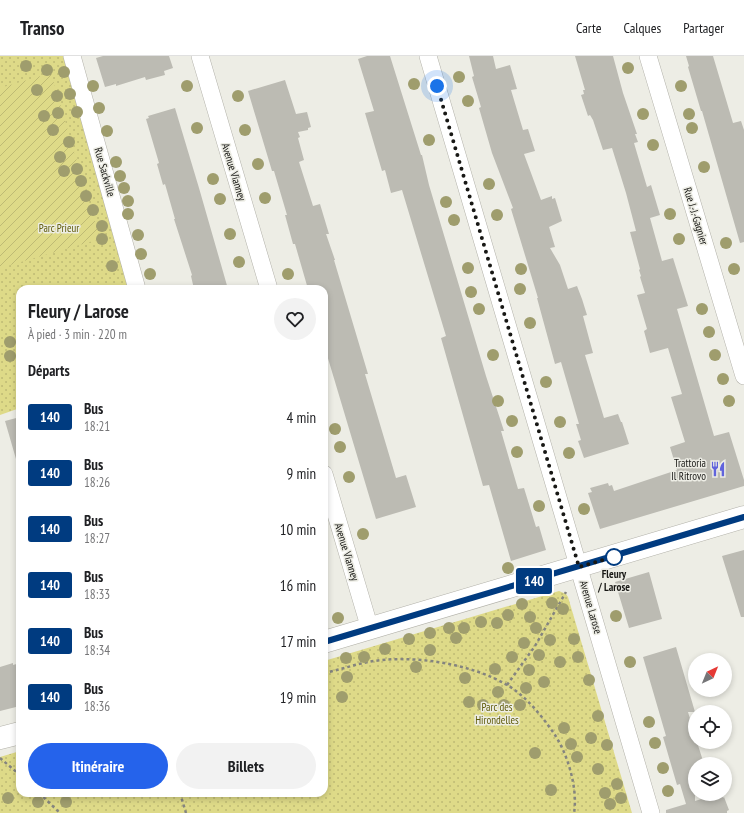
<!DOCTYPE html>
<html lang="fr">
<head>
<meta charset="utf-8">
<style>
  :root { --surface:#fff; --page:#f2f2f2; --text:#202124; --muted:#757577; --line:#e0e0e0; --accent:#2563eb }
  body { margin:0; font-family:"PT Sans Narrow",sans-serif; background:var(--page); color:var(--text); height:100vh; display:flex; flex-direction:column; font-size:15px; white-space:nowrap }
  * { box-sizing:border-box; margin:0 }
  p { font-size:13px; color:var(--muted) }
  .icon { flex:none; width:22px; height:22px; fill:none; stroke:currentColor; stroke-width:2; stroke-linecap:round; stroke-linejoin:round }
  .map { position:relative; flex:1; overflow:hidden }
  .side { position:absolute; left:16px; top:229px; width:312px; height:512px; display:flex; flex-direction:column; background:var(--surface); border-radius:12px; box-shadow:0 2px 6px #0003 }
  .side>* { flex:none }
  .badge { padding:0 8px; border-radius:3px; font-size:14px; line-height:26px }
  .needle { width:26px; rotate:43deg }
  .buttons { position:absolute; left:688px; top:597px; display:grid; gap:8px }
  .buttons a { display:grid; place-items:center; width:44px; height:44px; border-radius:50%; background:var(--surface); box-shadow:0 2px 6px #0003; font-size:20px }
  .you { position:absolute; width:20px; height:20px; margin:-10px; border:3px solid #fff; border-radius:50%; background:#1a73e8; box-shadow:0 0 0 6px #1a73e833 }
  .map>.badge { position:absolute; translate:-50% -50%; box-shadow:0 0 0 2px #fff }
  h2 { padding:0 12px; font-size:15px; line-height:36px }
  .round { display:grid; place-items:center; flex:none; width:42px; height:42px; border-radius:21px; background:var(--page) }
  .headline { display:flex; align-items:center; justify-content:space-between; height:68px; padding:0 12px }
  h1 { font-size:19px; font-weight:700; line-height:30px }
  .action { display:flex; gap:8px; margin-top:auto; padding:8px 12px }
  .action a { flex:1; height:46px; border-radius:24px; background:var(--accent); color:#fff; font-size:16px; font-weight:700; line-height:46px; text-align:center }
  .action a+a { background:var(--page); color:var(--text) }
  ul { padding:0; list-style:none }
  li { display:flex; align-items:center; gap:12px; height:56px; padding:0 12px }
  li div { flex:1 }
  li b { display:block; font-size:15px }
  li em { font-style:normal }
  li .badge { min-width:44px; font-weight:700; text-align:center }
  header { display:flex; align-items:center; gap:24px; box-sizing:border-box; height:56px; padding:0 20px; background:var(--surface); border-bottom:1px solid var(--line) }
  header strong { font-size:19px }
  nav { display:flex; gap:22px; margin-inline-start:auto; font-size:14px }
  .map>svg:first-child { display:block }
</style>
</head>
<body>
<header>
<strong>Transo</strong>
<nav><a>Carte</a><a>Calques</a><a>Partager</a></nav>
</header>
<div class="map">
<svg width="744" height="757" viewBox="0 0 744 757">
  <defs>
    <pattern id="park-dots" width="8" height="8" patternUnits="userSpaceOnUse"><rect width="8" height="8" fill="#deda88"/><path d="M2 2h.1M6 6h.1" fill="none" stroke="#beba74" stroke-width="1.8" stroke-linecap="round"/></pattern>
    <pattern id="garden-furrows" width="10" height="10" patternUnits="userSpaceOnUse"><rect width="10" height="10" fill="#deda88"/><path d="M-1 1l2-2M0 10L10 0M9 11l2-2" fill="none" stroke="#beba74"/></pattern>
  </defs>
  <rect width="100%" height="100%" fill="#edede5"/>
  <path fill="url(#park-dots)" d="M0 0H72L137 233H20V352L0 359Z
    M559 535 566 538 568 541 632 757H0V701L20 695V737H324V605Z"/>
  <path fill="url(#garden-furrows)" d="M51 17 100 183 0 212V32Z"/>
  <path fill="#bcbbb3" d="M103 0H169L173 12 164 15 165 19 146 24 145 21 116 30V28L105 31 96 2Z
    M367 0H390L421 99H422L429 129 486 320 504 375H501L518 433 524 432 536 471 539 470 546 494 511 505 489 429 483 430 441 282 446 280 402 134 391 137 385 114 382 115 365 57 374 55 358 3Z
    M469 0H493L496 13 510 9 517 33 511 34 523 74 528 73 535 95 524 98 541 144 552 140V143L555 142 562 165 549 171 555 191 550 192 560 209 568 233 577 230 582 243 587 259 583 260 593 297 585 299 604 362 618 358 621 366H622L629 388 584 402 578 385 581 384 576 368H579L561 306 555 308 537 242H538L511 153 513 152 492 97 479 52 481 51 472 21 474 20Z
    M575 0H613L623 37 637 78H635L638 86 634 87 647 131 651 129 660 159 650 162 662 205 673 202 688 250 677 253 714 380 729 376 744 424V430L600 473 588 437 592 436 590 432 608 427 609 430 612 429 614 435 677 414 670 391 685 386 671 341 682 338 668 292 650 297 644 275 647 273 637 239 645 237 640 221 641 220 639 214 640 213 630 176 636 175 626 137 612 92 603 94 593 64 590 59 588 60 581 39 584 38 583 34H585Z
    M686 0H713L733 67 741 65 744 74V186L740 187 702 55H701L688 11 689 10Z
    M285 24 296 58 307 56 311 71 308 72V74L298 76 300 81 298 82 304 104 299 106 313 150 320 148 329 178H326L335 204H334L368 318H365L396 422 406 419 416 451 376 463 324 289V233H308L295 188H293L285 159H287L274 115H272L248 35Z
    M175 52 199 132 228 233H194L191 220 192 219 174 163H175L165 128 163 129 157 108 159 107 146 63 149 62 148 60Z
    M20 361V402L16 403 5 365Z
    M744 494V561H741L722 500Z
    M649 516 662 563 629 572 615 526Z
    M676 591 695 656H688L695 679V686H697L704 708H695V745L717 738H722L723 742 724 741 729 754 727 755V757H666V754L686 748 680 728 677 729 663 681 666 680 643 601Z
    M13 607V609L20 607V650L0 655V611Z"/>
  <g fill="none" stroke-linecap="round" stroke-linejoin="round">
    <defs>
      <path id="street" d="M72 0 137 233
        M200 0 269 233
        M428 0 651 757
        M648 0 744 320
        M324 418 370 573"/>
      <path id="secondary" d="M324 586 744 461
        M0 682 20 677"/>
    </defs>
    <use href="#street" stroke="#b2b1a9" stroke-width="18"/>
    <use href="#secondary" stroke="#b2b1a9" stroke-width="23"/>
    <path stroke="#84847f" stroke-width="2.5" stroke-dasharray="3 3" stroke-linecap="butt" d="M324 617C339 614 353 609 368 606 410 598 470 607 507 629 526 640 542 660 555 679 568 699 578 733 574 757
      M507 629 535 590 566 536
      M0 702 20 719
      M39 737 60 757
      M180 737 186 757"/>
    <use href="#street" stroke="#fff" stroke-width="17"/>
    <use href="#secondary" stroke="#fff" stroke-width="22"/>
  </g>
  <g fill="#9f9d6d">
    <circle cx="26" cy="10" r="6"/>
    <circle cx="628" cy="12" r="6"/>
    <circle cx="47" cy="14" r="6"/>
    <circle cx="64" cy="16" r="6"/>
    <circle cx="459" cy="21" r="6"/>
    <circle cx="414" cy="28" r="6"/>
    <circle cx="93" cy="30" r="6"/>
    <circle cx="187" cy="30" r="6"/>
    <circle cx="681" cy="30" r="6"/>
    <circle cx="37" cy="34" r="6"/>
    <circle cx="70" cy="38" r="6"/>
    <circle cx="57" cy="40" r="6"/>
    <circle cx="238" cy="40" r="6"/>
    <circle cx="468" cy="45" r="6"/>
    <circle cx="99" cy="52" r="6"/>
    <circle cx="77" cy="56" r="6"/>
    <circle cx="58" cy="57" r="6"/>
    <circle cx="643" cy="58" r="6"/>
    <circle cx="689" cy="58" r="6"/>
    <circle cx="44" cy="60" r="6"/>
    <circle cx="197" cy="72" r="6"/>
    <circle cx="692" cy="72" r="6"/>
    <circle cx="53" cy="74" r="6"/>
    <circle cx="245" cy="74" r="6"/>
    <circle cx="107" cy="75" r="6"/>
    <circle cx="429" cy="84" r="6"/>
    <circle cx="69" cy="86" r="6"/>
    <circle cx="653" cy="89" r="6"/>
    <circle cx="60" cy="101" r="6"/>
    <circle cx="116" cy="106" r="6"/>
    <circle cx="258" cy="108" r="6"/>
    <circle cx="704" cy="111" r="6"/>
    <circle cx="77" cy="113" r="6"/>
    <circle cx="64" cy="115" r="6"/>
    <circle cx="120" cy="120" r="6"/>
    <circle cx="213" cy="123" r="6"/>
    <circle cx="81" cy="125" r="6"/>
    <circle cx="489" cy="128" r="6"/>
    <circle cx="124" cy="132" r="6"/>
    <circle cx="86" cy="140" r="6"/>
    <circle cx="265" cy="142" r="6"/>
    <circle cx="220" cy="143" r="6"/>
    <circle cx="128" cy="145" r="6"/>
    <circle cx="446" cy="146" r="6"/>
    <circle cx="93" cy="154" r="6"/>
    <circle cx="128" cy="158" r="6"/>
    <circle cx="670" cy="158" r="6"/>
    <circle cx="497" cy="159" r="6"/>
    <circle cx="454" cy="164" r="6"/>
    <circle cx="102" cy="170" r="6"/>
    <circle cx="230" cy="178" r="6"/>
    <circle cx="138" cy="179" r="6"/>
    <circle cx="102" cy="183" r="6"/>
    <circle cx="679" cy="183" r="6"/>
    <circle cx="726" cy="187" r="6"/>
    <circle cx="141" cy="198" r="6"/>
    <circle cx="239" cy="206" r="6"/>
    <circle cx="112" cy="210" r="6"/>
    <circle cx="468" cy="212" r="6"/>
    <circle cx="521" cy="213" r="6"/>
    <circle cx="734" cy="213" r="6"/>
    <circle cx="150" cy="218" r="6"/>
    <circle cx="288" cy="218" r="6"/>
    <circle cx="520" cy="233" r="6"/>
    <circle cx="471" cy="236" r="6"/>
    <circle cx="479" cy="253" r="6"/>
    <circle cx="702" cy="253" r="6"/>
    <circle cx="530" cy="267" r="6"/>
    <circle cx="709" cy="276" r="6"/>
    <circle cx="10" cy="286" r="6"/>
    <circle cx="493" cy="299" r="6"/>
    <circle cx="715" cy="299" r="6"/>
    <circle cx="10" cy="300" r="6"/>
    <circle cx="723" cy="323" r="6"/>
    <circle cx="546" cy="326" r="6"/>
    <circle cx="498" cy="345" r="6"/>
    <circle cx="729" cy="345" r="6"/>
    <circle cx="512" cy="365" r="6"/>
    <circle cx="560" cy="366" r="6"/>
    <circle cx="335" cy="373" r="6"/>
    <circle cx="340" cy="391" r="6"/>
    <circle cx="517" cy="396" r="6"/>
    <circle cx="569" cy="397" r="6"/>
    <circle cx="349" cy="421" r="6"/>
    <circle cx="539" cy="450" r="6"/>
    <circle cx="584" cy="453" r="6"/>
    <circle cx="363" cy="478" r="6"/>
    <circle cx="508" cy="512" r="6"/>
    <circle cx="552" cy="547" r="6"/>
    <circle cx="522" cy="548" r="6"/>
    <circle cx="563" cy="553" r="6"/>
    <circle cx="508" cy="559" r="6"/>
    <circle cx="616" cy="560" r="6"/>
    <circle cx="530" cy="561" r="6"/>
    <circle cx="338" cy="562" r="6"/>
    <circle cx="481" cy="566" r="6"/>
    <circle cx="497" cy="567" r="6"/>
    <circle cx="449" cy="572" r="6"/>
    <circle cx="464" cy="572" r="6"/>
    <circle cx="536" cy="572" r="6"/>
    <circle cx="430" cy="577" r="6"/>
    <circle cx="456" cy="582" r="6"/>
    <circle cx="409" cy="583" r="6"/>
    <circle cx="574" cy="583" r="6"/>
    <circle cx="550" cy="584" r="6"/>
    <circle cx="524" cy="587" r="6"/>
    <circle cx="385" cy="593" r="6"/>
    <circle cx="430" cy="594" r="6"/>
    <circle cx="539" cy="599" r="6"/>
    <circle cx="364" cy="601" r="6"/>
    <circle cx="512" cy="601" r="6"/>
    <circle cx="578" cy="601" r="6"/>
    <circle cx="346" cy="602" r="6"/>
    <circle cx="560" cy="606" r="6"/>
    <circle cx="630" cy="606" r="6"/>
    <circle cx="416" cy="611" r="6"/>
    <circle cx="495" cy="613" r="6"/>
    <circle cx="529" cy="614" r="6"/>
    <circle cx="347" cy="621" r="6"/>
    <circle cx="465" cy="622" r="6"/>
    <circle cx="589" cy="624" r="6"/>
    <circle cx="544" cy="626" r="6"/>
    <circle cx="526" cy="632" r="6"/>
    <circle cx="498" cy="636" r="6"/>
    <circle cx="342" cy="641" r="6"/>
    <circle cx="469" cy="646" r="6"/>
    <circle cx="483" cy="649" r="6"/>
    <circle cx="504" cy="649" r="6"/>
    <circle cx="520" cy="649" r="6"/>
    <circle cx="598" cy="660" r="6"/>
    <circle cx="649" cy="666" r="6"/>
    <circle cx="564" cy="672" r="6"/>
    <circle cx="591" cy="682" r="6"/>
    <circle cx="655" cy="687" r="6"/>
    <circle cx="571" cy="688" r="6"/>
    <circle cx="607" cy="689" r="6"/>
    <circle cx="535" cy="697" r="6"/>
    <circle cx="577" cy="701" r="6"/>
    <circle cx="663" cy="712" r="6"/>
    <circle cx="598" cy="713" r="6"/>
    <circle cx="617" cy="728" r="6"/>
    <circle cx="551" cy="734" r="6"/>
    <circle cx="668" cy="735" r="6"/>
    <circle cx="605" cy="737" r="6"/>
    <circle cx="8" cy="742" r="6"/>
    <circle cx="621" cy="742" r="6"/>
    <circle cx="38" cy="746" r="6"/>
    <circle cx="66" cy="746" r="6"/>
    <circle cx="610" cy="748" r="6"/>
  </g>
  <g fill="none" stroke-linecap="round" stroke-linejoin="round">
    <defs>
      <path id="line" d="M324 586 744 461"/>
    </defs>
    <use href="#line" stroke="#fff" stroke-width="9"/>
    <use href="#line" stroke="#003b80" stroke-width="6"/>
    <path stroke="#181815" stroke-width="4" stroke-dasharray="0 7.2" d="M437 30 579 511 616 500 614 501"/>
  </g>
  <defs>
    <symbol id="restaurant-bare" viewBox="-9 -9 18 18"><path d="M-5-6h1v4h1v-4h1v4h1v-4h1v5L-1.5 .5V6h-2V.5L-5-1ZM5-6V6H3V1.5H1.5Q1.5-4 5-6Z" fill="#6063dc" stroke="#edede5" stroke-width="2.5" paint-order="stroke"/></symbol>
  </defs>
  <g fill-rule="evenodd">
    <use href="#restaurant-bare" x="707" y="402" width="22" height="22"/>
  </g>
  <circle fill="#fff" stroke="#003b80" stroke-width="2" cx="614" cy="501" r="8"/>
  <g text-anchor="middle" stroke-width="3" stroke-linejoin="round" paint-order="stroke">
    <g font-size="11" fill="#181815" stroke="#edede5">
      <text transform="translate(105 116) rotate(74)" y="4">Rue Sackville</text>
      <text transform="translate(234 116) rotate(73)" y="4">Avenue Vianney</text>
      <text transform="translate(696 160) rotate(73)" y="4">Rue J.-J.-Gagnier</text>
      <text transform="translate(347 496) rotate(73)" y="4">Avenue Vianney</text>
      <text transform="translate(591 551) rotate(74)" y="4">Avenue Larose</text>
    </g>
    <g font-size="11" fill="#5f5b0a" stroke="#edede5">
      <text x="59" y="176">Parc Prieur</text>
      <text x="497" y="655">Parc des<tspan x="497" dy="13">Hirondelles</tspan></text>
    </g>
    <g font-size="11" fill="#181815" stroke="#edede5" text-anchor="end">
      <text x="706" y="411">Trattoria<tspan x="706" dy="13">Il Ritrovo</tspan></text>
    </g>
    <g font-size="11" font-weight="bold" fill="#181815" stroke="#edede5">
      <text x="614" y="522">Fleury<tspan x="614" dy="13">/ Larose</tspan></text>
    </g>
  </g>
</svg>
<div class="buttons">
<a><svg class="needle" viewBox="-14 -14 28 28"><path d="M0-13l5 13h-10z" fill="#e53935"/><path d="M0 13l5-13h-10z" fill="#757577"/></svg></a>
<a><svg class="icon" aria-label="locate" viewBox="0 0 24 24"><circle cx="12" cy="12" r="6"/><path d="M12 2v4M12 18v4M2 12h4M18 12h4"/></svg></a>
<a><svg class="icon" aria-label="layers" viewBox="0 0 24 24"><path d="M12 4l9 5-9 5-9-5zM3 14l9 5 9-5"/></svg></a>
</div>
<div class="you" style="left:437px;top:30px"></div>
<b class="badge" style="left:534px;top:525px;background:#003b80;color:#fff">140</b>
<section class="side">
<div class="headline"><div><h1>Fleury / Larose</h1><p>À pied · 3 min · 220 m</p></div><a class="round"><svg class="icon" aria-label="heart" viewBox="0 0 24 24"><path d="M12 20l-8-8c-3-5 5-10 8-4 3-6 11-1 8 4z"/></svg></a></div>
<h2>Départs</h2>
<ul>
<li><span class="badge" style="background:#003b80;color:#fff">140</span><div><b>Bus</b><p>18:21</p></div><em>4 min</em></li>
<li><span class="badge" style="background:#003b80;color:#fff">140</span><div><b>Bus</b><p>18:26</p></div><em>9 min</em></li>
<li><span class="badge" style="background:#003b80;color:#fff">140</span><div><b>Bus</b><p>18:27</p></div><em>10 min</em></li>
<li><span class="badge" style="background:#003b80;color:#fff">140</span><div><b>Bus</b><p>18:33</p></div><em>16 min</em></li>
<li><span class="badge" style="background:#003b80;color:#fff">140</span><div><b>Bus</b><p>18:34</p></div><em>17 min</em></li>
<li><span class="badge" style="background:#003b80;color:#fff">140</span><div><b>Bus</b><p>18:36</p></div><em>19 min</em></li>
</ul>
<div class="action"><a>Itinéraire</a><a>Billets</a></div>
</section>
</div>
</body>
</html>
